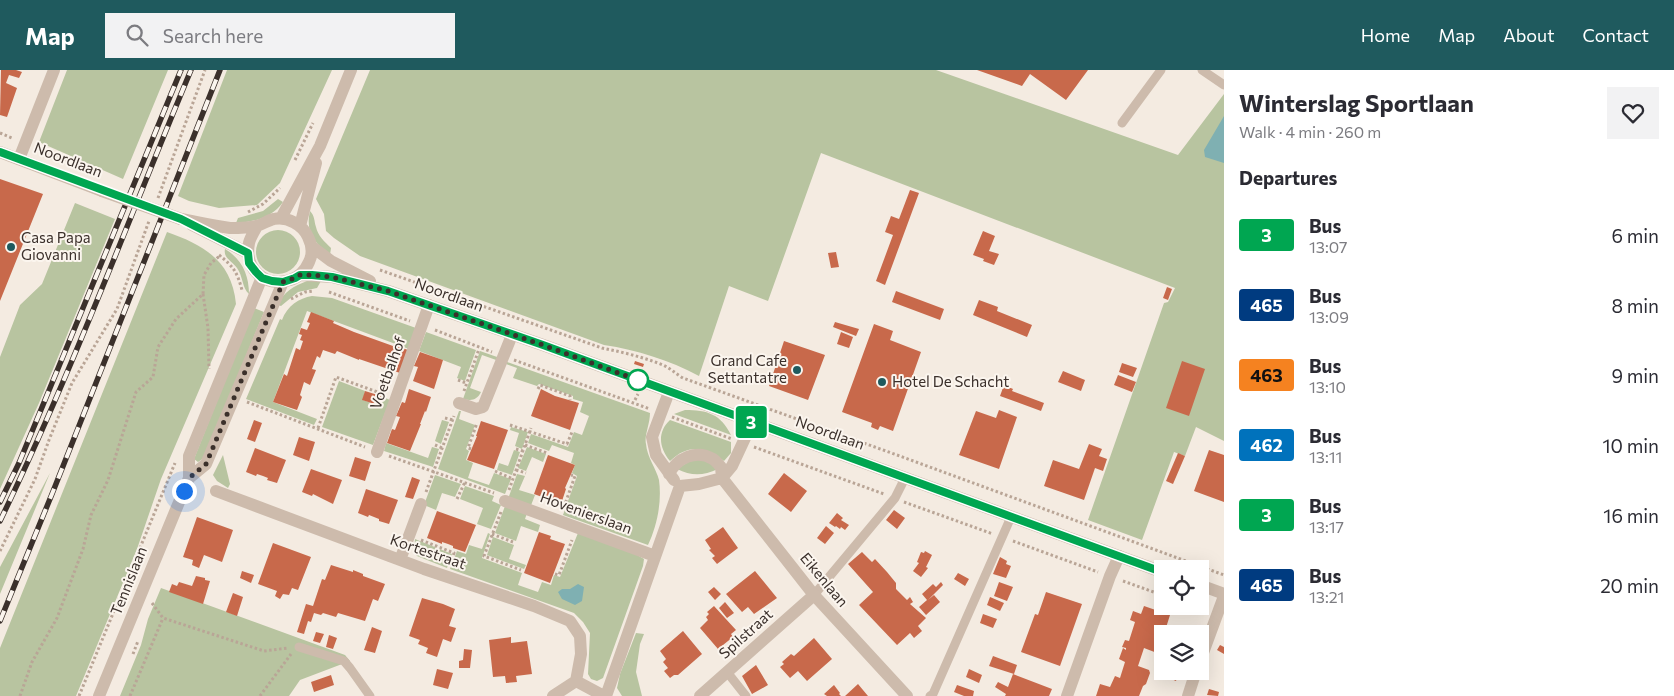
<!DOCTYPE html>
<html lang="en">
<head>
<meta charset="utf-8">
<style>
  :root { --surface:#fff; --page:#f2f2f3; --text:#2b2b33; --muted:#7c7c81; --accent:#1f5a5e }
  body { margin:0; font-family:Commissioner,sans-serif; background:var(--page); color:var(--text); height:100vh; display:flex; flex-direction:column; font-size:19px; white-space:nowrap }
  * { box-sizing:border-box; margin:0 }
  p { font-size:16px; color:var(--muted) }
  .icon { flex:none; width:28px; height:28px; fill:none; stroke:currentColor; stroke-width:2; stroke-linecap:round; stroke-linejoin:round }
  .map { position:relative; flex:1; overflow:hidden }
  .details { display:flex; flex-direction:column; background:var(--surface); width:450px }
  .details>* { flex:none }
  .badge { padding:0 10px; border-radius:4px; font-size:18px; line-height:32px }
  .controls { position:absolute; left:1154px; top:490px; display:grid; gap:10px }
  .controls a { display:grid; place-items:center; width:55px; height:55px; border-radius:0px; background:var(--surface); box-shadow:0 5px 20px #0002; font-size:25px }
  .you { position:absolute; width:25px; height:25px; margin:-12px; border:4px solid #fff; border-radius:50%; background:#1a73e8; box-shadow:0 0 0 8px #1a73e833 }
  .map>.badge { position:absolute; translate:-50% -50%; box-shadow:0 0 0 2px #fff }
  h2 { padding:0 15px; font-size:19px; line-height:45px }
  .round { display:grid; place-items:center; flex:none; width:52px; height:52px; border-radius:0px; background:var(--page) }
  .head { display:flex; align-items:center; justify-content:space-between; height:85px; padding:0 15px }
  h1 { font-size:24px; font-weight:700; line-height:38px }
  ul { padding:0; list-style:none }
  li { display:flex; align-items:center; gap:15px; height:70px; padding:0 15px }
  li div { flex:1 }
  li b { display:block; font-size:19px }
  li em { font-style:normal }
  li .badge { min-width:55px; font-weight:700; text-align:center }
  header { display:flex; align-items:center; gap:30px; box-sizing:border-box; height:70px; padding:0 25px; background:var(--accent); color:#fff }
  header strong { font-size:24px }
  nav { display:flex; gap:28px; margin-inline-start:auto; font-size:18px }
  .search { width:350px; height:45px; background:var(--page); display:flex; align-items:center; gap:12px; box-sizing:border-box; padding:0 18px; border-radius:0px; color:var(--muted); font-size:19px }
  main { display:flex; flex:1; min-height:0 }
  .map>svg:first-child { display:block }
</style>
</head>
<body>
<header>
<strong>Map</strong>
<div class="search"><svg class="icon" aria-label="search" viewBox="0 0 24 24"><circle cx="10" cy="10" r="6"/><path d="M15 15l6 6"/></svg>Search here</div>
<nav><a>Home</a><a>Map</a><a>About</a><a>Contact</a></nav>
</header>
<main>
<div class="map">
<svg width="1224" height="626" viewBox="0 0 1224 626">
  <rect width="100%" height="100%" fill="#f4ebe1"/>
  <path fill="#b8c4a0" d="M67 0H168L123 109 39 72Z
    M227 0H332L280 113 257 135 219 138 189 131 178 126Z
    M370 0H936L1178 85 1224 24V371L1196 357 1185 386 1174 382 1142 470 1088 450 1164 233 1168 232 1175 218 821 83 768 231 729 216 699 306C669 290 637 280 604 275L360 186 334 168 326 161 324 144 316 129Z
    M278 129 283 132C272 148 254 152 236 153L238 148 263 141Z
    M75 133 115 149 39 333 0 419V287L20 235 42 214Z
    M310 141C315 146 314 151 316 157 318 166 324 171 331 178L330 185C315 173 305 163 310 141Z
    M256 182a22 22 0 1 1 44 0a22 22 0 1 1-44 0Z
    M167 162C204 175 232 191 236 234L161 409 137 479 76 626H0V578Z
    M225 179C242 189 249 205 249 224 242 218 243 206 237 198 232 191 223 188 225 179Z
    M307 211H321L317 218 298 222 281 236 278 235C283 222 294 216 307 211Z
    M312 226 332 228 416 258 409 279 307 241 273 332 317 349 314 355 246 329 280 249 282 250C287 236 299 228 312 226Z
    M254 238 264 242 204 388 198 392 194 389Z
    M426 262 476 280 465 311 457 308 461 297 419 281Z
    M480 281 500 288 499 291 482 285 470 318 481 322C477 330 472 331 463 329Z
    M507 292 650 343C650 354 644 366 646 374 647 387 656 398 659 410 662 432 657 456 648 475L563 445 577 406 572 403 575 395 571 393 574 383 552 375 549 381 528 373 531 364 568 377 574 362 582 365 589 346 580 342 583 332 573 329V326L539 314 537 316 513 308 517 298 506 294Z
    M339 311 365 321 363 330 377 335 381 326 390 330 373 375 322 357Z
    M685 340C707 340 721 344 731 365L674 344Z
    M459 341H461L459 349 475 355 466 379 469 381 466 390 473 393 468 408 489 415 494 403 511 409 505 424 438 399Z
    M442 350 449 352 441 374 435 371Z
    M670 350 731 372V383L724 391C704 376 688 374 670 391 659 378 657 362 670 350Z
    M511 357 528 362 522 379 515 376 519 363 510 360Z
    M386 373 428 388 432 377 439 379 433 397 384 381Z
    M527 377 546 384 543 392 532 387 526 401 518 398Z
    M514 380 520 382 512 405 497 400 499 393 508 396Z
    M223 385 230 414 228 418 217 411 213 405Z
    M693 389 705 390 718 399C703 406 691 406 677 399Z
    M50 403 0 524V497Z
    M517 404 525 406 519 420 535 425 530 438 508 429Z
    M435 405 461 414 455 427 442 423 436 440 424 435Z
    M465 416 494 426 492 431 501 435 491 459 477 454 483 438 460 429Z
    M505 436 527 443 525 449 540 455 538 462 521 456 516 471 495 463Z
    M488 463 490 464 482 488 522 503 518 515 538 522 542 512 551 515 554 505 560 507 578 463 632 482 644 489 643 496 603 608 597 611 591 609 588 604 590 563 583 552 574 543 450 499 457 481 466 484 469 475 482 479Z
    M493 467 514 475 509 489 526 495 524 499 487 485Z
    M415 469 452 484 447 498 417 486 414 482Z
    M161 518 345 585 350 591 300 610 289 626H120L141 575 148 549Z
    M636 563 644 564 640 574 636 602 642 626H622L617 618 620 604Z"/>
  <path fill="#7fb0b2" d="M1224 46V93L1205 87 1204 80Z
    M578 514 584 517 582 531 575 535 562 529 558 522 562 519H570Z"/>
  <path fill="#c8694b" d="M1 0H16L22 2 19 8 9 5 6 13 17 18 7 47 0 45Z
    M977 0H1088L1066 30 1030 4 1022 16Z
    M0 109 43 124 0 231Z
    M910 120 919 123 885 215 876 211 893 165 885 162 891 146 899 149Z
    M983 161 995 166 989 181 999 184 994 195 983 191 984 189 973 185Z
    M836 182 839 197 831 198 828 183Z
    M1167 217 1172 219 1168 230 1163 228Z
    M896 221 944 239 940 250 892 232Z
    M979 230 998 237 997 241 1032 255 1027 267 973 245Z
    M311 242 334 251 333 253 354 262 393 276 394 275 408 280 400 303 359 289V290L337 281 335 284 323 280 320 288 317 286 312 299 316 300 310 315 304 312 300 325 302 327 297 340 273 332 284 304 287 306 296 278 300 280 303 271 300 270 302 265 299 264 301 258 307 260 310 253 307 252Z
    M835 252 859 259 856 266 833 257Z
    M874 254 893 261 890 270 921 282 893 361 880 356 878 360 871 357 872 353 842 342Z
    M841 262 853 267 849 278 837 274Z
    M784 271 825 285 808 330 769 316Z
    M420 282 443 290 434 319 413 311 418 297 414 296Z
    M635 291 644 294 643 297 634 294Z
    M1182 291 1205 299 1189 346 1166 338Z
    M1122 293 1137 298 1133 307 1119 302Z
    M1063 301 1085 310 1081 321 1058 312Z
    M1118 305 1136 312 1132 322 1114 315Z
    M1004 315 1013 319 1012 321 1044 333 1041 341 1000 326Z
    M409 319 431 327 426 342 425 341 420 354H421L410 381 387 373 392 359 395 360 400 347 396 346 402 332 405 333Z
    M541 319 555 326 579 333 570 360 531 346Z
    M365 321 381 326 378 335 362 330Z
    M999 340 1017 347 999 399 959 385 976 341 996 348Z
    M254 350 262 353 255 372 247 369Z
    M481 351 508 360 494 399 467 390 477 366H476Z
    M299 367 315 372 309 391 293 385Z
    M1089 374 1102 379 1099 386 1107 389 1103 401 1095 398 1084 430 1044 416 1053 390 1079 399Z
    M255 378 286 390 277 413 267 410 268 408 263 406 257 404 256 406 246 402Z
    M1209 380 1224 385V432L1194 421Z
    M1178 383 1185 386 1173 414 1166 411Z
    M548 385 575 395 565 418 566 419 561 434 534 424Z
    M355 387 371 392 365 411 349 406Z
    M311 399 342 410 333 434 313 424 312 426 302 422Z
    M784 403 807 421 791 442 768 424Z
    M412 407 420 410 413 429 405 427Z
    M366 419 398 430 389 454 379 451V449L369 445 368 447 358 443Z
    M894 440 905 448 897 459 886 450Z
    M437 441 476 455 465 482 453 478V476L448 474 442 472V474L427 468Z
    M837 443 843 448 841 450 849 455 845 460 841 457 840 459 836 456 835 457 829 453Z
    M197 447 233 460 222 492 204 485 199 498 192 495 193 490 183 487Z
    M826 456 834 463 825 474 817 468Z
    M723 457 738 478 717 494 712 488 715 486 709 480 711 479 705 470Z
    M539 462 551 466 550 469 565 474 550 513 524 503Z
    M273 473 311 487 298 520 292 518 289 525 283 524 280 529 275 526 277 521 258 514Z
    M925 481 932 485 926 497 928 498 921 507 913 501 919 493 917 492 921 482 924 483Z
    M862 482 872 492 875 489 887 502 896 513V519L907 530 910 527 913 532 910 534 926 548 918 556 922 561 914 568 910 563 897 575 859 535 873 522 848 494Z
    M1000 487 1007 491 1006 494 1011 496 1006 508 993 504Z
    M331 495 353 502V500L363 504V506L385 514 378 531 373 529 365 551 338 543 336 547 323 543 321 545 314 543 311 552 308 551 304 564 297 562 306 534 313 536 322 509 325 510Z
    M242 501 254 505 251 513 240 508Z
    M755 501 777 528 754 544 748 537 742 542 726 524Z
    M958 503 969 509 965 516 954 509Z
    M196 506 205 508V510L210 511 203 534 169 522 172 514 177 516 179 512 192 516Z
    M941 512 943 515 928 530 934 525 940 532 926 545 919 537 927 530 922 524 933 514 936 517Z
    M999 512 1013 517 1007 531 994 526Z
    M714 517 721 524 715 530 708 522Z
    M1046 522 1082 534 1060 596 1021 582 1035 544 1038 545Z
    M233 523 243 527 237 546 226 542Z
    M990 527 1004 533 1000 541 987 535Z
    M422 528 443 534 455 539 449 556 456 558 451 572 443 569 437 587 426 583 428 578 418 574 420 570 409 566Z
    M725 532 734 543 727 548 719 538Z
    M714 536 736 560 731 564 733 567 718 579 700 558 708 550 706 547 709 544 707 542Z
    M1144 536 1170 545 1164 564H1162L1157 583 1144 578 1138 596 1149 600 1150 603 1146 614 1143 616 1139 626H1096L1100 614 1110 617 1115 606 1120 608 1125 592 1119 589 1123 578 1126 580V578L1122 577 1125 570 1129 571 1135 552 1130 550 1133 541 1141 544Z
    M983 544 997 549 993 558 980 553Z
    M372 557 382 561 375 583 364 580Z
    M683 561 702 584 678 605H674L670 608 664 601 668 598 663 592 666 589 660 581Z
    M316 562 324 564 320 573 313 571Z
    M329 565 337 568 333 579 326 577Z
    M511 567V573L527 571 532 604 516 606 517 612 506 613 505 606 493 607 489 570Z
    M814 568 832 589 807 611 798 601 790 608 780 597 784 594 782 592 791 584 794 586Z
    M1220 575 1224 577V584L1217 580Z
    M464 579 472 580 470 598H459V591L463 590Z
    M993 586 1017 595 1014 604 989 596Z
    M1162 594V601H1179L1176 611 1159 604Z
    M756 595 768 615 752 624 742 606Z
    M437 599 453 603 448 619 433 615Z
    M969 599 982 605 979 613 966 607Z
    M1013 604 1052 619 1049 626H1005L1006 624 995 617 998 612 1008 617Z
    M331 605 334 615 314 622 311 612Z
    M858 614 868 626H845Z
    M834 615 840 623 839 624 841 626H827L824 624Z
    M957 615 974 621 973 626H964L954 622Z
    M1209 619 1219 622 1218 626 1207 625Z"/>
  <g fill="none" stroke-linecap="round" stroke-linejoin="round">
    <path stroke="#b9a596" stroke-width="3" stroke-dasharray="2.5 2.5" stroke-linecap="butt" d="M0 63 12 68
      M37 77 68 91
      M295 90 313 53
      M158 128 205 0
      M248 142 263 134 280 118
      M219 185C234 197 237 202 242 220
      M380 200 602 278C622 282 643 287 663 295 670 298 676 304 683 308L897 385 1224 505
      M329 222 410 251
      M203 224 208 258 209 299
      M291 229 305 222 313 221
      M435 260 492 282
      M514 290 650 339
      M458 310 466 313
      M538 319 540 315 570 326V330
      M464 321 479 279
      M635 330 638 324
      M247 332 365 377
      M672 347 732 369
      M445 348 453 350
      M510 355 567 374 572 362
      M318 358 336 307 383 324
      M435 375 442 378
      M525 375 547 383
      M754 377 884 424
      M471 379 468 378 477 353
      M516 379 523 381
      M389 386 494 423
      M516 400 526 403
      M495 401 513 409
      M509 420 531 358
      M426 422 454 346
      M457 429 465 412
      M904 432 993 464
      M564 437 575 406 571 405
      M501 442 484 486 521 500
      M492 464 513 472
      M421 470 454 483 450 495
      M1013 471 1098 502
      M0 481 35 409 49 370 72 313 117 239 149 151
      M555 504 559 505 572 470
      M1123 511 1162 525
      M152 533 163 548 264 581 288 578
      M1193 536 1204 540
      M133 584 138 571
      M20 626 32 592 57 548 83 479 91 445 108 410 136 322 153 307 158 277 176 249 203 224 204 205 211 193 221 185
      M79 626 175 393
      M130 626 163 548
      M260 626 291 584"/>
    <path stroke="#cdbbac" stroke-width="9" d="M1202 0 1224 15
      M1122 53 1161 0
      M814 525 895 428 905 408
      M299 577 344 591 350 598 370 626
      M727 602 746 626
      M930 626 933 624 1011 447"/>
    <path stroke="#cdbbac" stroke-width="12" d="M19 89 54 0
      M669 322 652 367 656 385 674 410
      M459 333 476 339 483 337 512 265
      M377 382 429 235
      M669 404C677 388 696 379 713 389 716 391 719 395 721 397L722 408 814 525 907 626
      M722 408 732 396 752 353
      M680 416 699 414 722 408
      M216 421 424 499 534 536 570 551 580 566 581 584 576 611
      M505 431 655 486
      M400 490 421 434
      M1200 591 1224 526
      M576 611 604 626
      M553 626 576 611
      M606 626 680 416
      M700 626 814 525
      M1067 626 1110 506 1119 486
      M1188 626 1196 601"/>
    <path stroke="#cdbbac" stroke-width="12" d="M0 82 102 121
      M281 148 320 76 351 0
      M181 149C197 152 214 156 230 158 237 158 249 158 256 156 262 155 268 150 274 149 287 146 303 155 308 167 312 175 313 184 309 192 305 201 300 207 290 210 265 218 244 199 249 173 250 168 254 162 257 156
      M192 155 248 183
      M300 156 316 93
      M311 176 331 191 370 211
      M300 205 332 207 388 221 543 275 1162 502
      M189 408 206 394 283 212
      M1200 515 1224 524
      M99 626 189 408V386L262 207"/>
    <defs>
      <path id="rail" d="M0 432 19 393 64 284 181 0
        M0 451C71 304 128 151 191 0
        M0 551 52 424 220 0"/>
    </defs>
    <use href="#rail" stroke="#3b302b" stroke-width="5.5"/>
    <use href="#rail" stroke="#fbf5ee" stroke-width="4" stroke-dasharray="11" stroke-linecap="butt"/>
    <path stroke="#cdbbac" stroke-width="12" d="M102 121 181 149"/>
  </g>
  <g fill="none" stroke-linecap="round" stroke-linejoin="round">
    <defs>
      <path id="line" d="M0 82 181 149 248 183 249 193 256 202 262 208 272 211 283 212 295 208 300 205H312L332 207 388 221 543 275 1162 502"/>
    </defs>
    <use href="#line" stroke="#fff" stroke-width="11"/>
    <use href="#line" stroke="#00a651" stroke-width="8"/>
    <path stroke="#3b302b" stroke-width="5" stroke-dasharray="0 9" d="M184 421 189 408 206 394 283 212 295 208 300 205H312L332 207 388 221 543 275 643 312 638 310"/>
  </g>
  <g fill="#1f5a5e" stroke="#fbf5ee" stroke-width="2">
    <circle cx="11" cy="177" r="5"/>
    <circle cx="797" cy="300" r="5"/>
    <circle cx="882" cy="312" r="5"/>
  </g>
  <circle fill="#fff" stroke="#00a651" stroke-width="2.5" cx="638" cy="310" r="10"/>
  <g text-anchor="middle" stroke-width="4" stroke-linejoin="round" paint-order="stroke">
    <g font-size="15" fill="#3b302b" stroke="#fbf5ee">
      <text transform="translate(68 90) rotate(21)" y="5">Noordlaan</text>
      <text transform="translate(449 225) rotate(20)" y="5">Noordlaan</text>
      <text transform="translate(388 303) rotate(-70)" y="5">Voetbalhof</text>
      <text transform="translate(830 363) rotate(20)" y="5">Noordlaan</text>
      <text transform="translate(586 443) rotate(20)" y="5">Hovenierslaan</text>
      <text transform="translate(428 482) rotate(19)" y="5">Kortestraat</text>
      <text transform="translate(824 510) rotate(50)" y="5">Eikenlaan</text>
      <text transform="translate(129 511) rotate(-68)" y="5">Tennislaan</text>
      <text transform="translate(746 564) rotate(-42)" y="5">Spilstraat</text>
    </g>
    <g font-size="15" fill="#3b302b" stroke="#fbf5ee" text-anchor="start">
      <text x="21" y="173">Casa Papa<tspan x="21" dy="17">Giovanni</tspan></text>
      <text x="787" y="296" text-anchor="end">Grand Cafe<tspan x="787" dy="17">Settantatre</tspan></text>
      <text x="892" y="317">Hotel De Schacht</text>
    </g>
  </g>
</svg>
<div class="controls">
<a><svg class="icon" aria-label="locate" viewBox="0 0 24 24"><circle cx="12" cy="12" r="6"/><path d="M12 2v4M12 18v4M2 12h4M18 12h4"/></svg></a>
<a><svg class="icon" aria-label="layers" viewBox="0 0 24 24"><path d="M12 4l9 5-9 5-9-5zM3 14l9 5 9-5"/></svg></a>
</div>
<div class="you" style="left:184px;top:421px"></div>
<b class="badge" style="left:751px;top:352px;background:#00a651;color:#fff">3</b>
</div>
<section class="details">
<div class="head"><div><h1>Winterslag Sportlaan</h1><p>Walk · 4 min · 260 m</p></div><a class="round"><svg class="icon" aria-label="heart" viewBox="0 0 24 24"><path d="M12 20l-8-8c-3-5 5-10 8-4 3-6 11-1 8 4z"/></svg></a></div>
<h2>Departures</h2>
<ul>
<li><span class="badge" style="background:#00a651;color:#fff">3</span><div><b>Bus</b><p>13:07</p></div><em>6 min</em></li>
<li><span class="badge" style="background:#003b80;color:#fff">465</span><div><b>Bus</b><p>13:09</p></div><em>8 min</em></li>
<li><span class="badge" style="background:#f58220;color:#111">463</span><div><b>Bus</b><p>13:10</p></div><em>9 min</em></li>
<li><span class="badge" style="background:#0072bc;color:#fff">462</span><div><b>Bus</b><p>13:11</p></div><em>10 min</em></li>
<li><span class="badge" style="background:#00a651;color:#fff">3</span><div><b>Bus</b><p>13:17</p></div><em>16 min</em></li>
<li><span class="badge" style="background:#003b80;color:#fff">465</span><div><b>Bus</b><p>13:21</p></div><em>20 min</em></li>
</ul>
</section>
</main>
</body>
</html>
